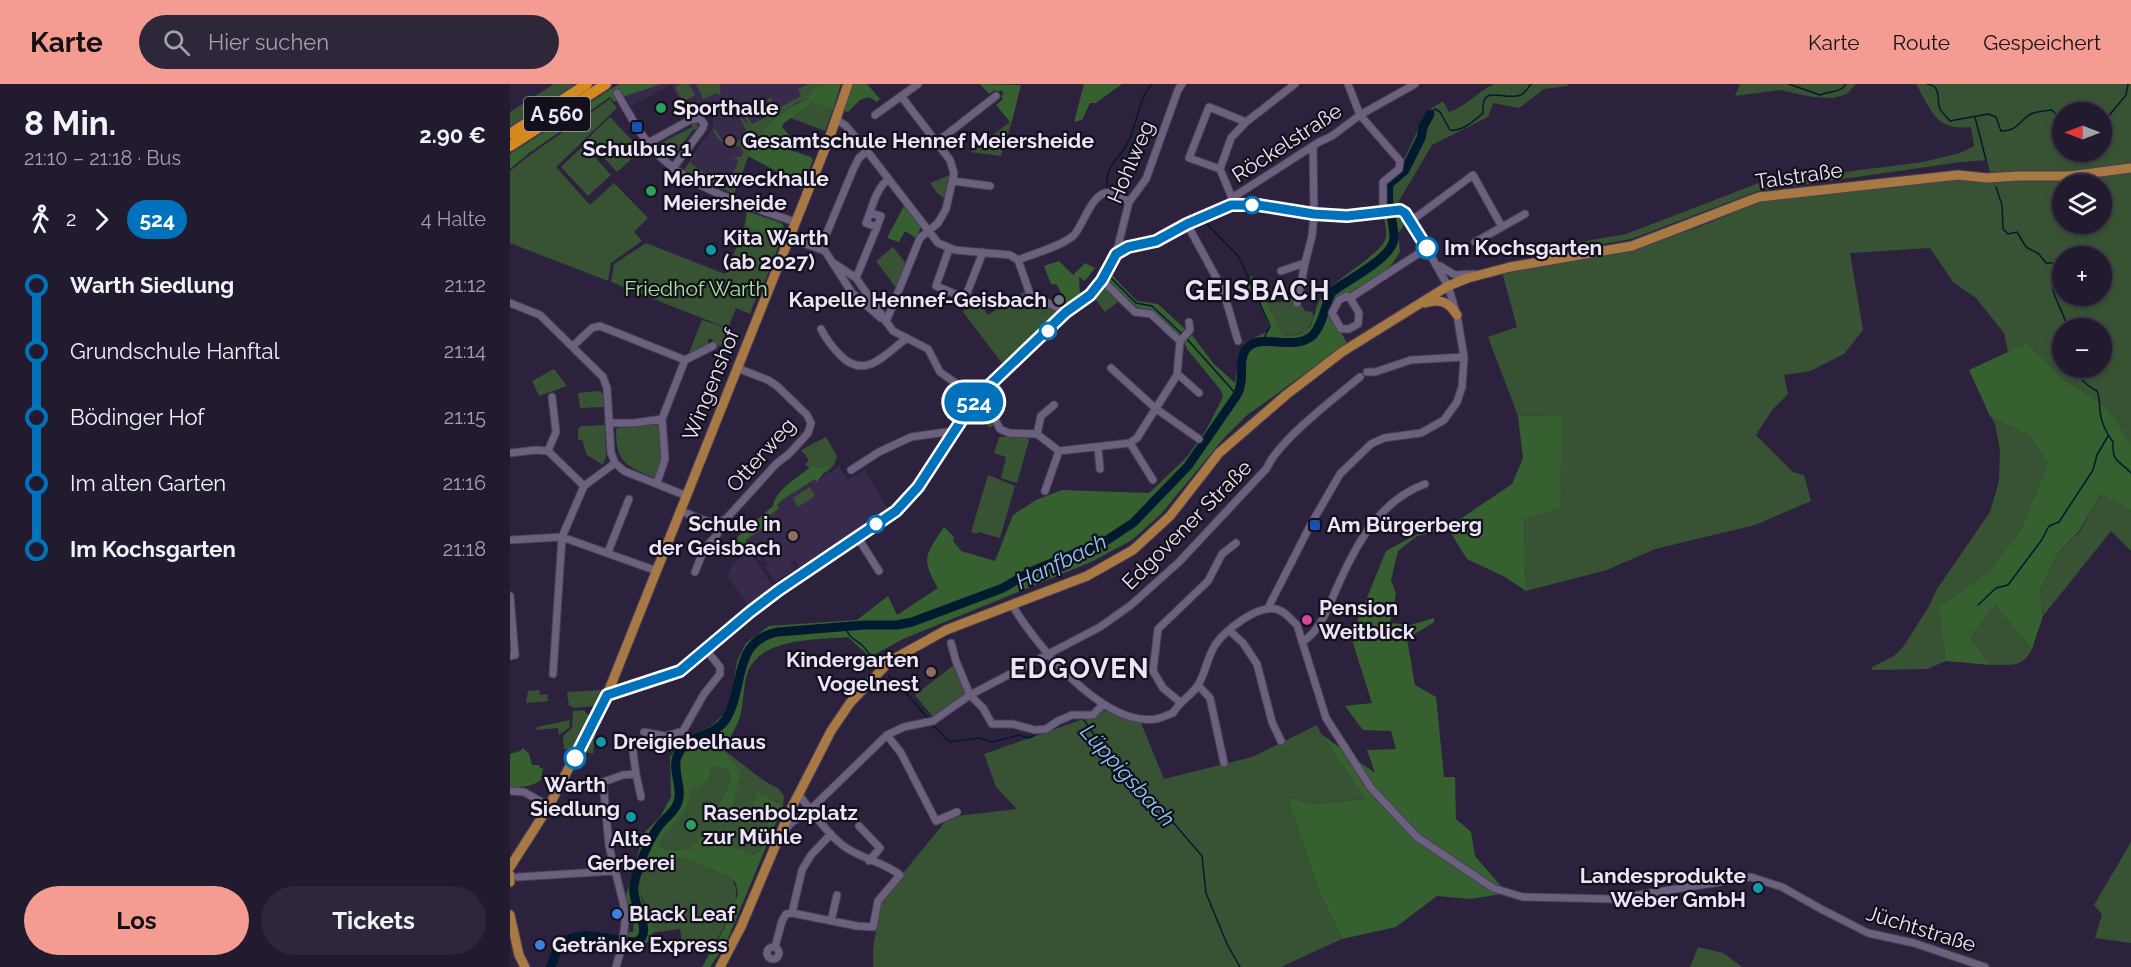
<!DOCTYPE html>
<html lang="de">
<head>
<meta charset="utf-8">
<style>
  :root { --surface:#221a2e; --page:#2e273a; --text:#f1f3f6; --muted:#a2a1aa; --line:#3f384a; --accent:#f59c92 }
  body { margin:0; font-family:Raleway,sans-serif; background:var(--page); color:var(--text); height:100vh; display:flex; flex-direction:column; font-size:22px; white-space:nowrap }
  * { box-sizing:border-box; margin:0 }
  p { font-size:20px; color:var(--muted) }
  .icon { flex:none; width:33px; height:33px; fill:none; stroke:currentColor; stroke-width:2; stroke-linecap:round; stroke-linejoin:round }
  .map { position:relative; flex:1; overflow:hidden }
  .sheet { display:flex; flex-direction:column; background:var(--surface); width:510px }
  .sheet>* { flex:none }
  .badge { padding:0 12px; border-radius:20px; font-size:21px; line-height:39px }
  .needle { width:39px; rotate:270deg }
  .buttons { position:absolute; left:1542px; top:18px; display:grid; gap:12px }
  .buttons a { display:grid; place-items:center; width:60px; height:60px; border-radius:50%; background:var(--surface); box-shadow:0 3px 9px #0003,0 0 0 2px var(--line); font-size:30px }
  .map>.badge { position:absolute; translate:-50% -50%; box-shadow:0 0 0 3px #fff }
  .legs { display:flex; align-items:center; gap:9px; height:66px; padding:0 24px; font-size:20px }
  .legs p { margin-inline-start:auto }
  .summary { display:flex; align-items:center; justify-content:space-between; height:102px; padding:0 24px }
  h1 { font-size:33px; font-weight:700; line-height:45px }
  .action { display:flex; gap:12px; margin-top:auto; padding:12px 24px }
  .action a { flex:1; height:69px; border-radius:36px; background:var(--accent); color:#111; font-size:24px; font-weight:700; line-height:69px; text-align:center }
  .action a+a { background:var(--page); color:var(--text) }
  ul { padding:0 24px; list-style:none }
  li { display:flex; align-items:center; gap:21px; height:66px; font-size:22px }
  li i { display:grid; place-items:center; width:9px; height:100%; margin:0 8px; background:currentColor }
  li i::after { content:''; width:15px; height:15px; margin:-8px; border:4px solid; border-radius:50%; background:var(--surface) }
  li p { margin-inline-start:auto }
  li:first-child i { background:linear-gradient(#0000 50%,currentColor 0) }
  li:last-child i { background:linear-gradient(currentColor 50%,#0000 0) }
  header { display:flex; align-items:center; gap:36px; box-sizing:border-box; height:84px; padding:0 30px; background:var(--accent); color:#111 }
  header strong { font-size:28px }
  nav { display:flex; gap:33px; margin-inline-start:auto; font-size:21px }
  .search { width:420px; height:54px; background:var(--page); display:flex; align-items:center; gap:15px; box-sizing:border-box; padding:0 21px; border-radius:33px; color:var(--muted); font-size:22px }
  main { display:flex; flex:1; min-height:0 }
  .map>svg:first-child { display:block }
</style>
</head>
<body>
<header>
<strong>Karte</strong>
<div class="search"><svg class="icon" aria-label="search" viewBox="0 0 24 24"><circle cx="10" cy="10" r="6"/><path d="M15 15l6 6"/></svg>Hier suchen</div>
<nav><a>Karte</a><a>Route</a><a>Gespeichert</a></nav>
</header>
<main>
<section class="sheet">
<div class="summary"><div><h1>8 Min.</h1><p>21:10 – 21:18 · Bus</p></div><b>2.90 €</b></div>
<div class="legs"><svg class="icon" aria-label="walk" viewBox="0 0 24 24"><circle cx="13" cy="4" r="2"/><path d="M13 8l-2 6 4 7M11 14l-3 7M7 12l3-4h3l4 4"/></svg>2<svg class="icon" aria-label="forward" viewBox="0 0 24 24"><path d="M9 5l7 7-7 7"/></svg><b class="badge" style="background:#0072bc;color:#fff">524</b><p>4 Halte</p></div>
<ul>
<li><i style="color:#0072bc"></i><b>Warth Siedlung</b><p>21:12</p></li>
<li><i style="color:#0072bc"></i><span>Grundschule Hanftal</span><p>21:14</p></li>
<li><i style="color:#0072bc"></i><span>Bödinger Hof</span><p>21:15</p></li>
<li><i style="color:#0072bc"></i><span>Im alten Garten</span><p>21:16</p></li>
<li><i style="color:#0072bc"></i><b>Im Kochsgarten</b><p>21:18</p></li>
</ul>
<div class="action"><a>Los</a><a>Tickets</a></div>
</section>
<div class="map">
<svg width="1621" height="883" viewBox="0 0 1621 883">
  <rect width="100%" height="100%" fill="#2d223d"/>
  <path fill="#372a4a" d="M137 0H326L312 14 283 24 242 63 224 110 208 103 209 100 207 98 204 102 174 86 203 43V31L208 26 203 16 174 31 175 28 161 1 121 22 115 12Z
    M329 382 338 396 355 386 378 425 290 484 285 476 281 478 285 485 265 498 255 483 258 481 254 474 250 477 236 456 260 438 257 433 269 424 267 421 272 416 305 395 308 397Z
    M241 470 263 502 239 522 218 493 221 482 230 473Z"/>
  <path fill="#385334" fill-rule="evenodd" d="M44 0H65L0 43V28Z
    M170 0H179L185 11 173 18 165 3Z
    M186 0H212L209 2 211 9 208 11 207 9 193 15Z
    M298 0H315L298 15 287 18 272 30 242 63 224 110 208 103 211 98 217 102 228 79V76L223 73H231L233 68 230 62C217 62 209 59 203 47L204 44 213 57 228 58 236 46 230 34 233 35 239 43 232 28 234 25 242 40 260 31 256 21 260 13 267 25 291 12 288 5Z
    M984 0H1058V2L1034 5 1009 24 983 19 978 33 922 61 886 122 878 123 876 104 888 88 916 28 933 17 939 28C957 22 967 8 984 0Z
    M1230 0H1346L1337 10 1323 14 1303 13 1270 6 1225 12Z
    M1406 0H1621V360L1597 323 1556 297 1517 259 1498 268 1494 249 1466 214 1443 198 1420 164 1340 169 1353 246 1334 270 1300 287 1274 291 1278 310 1262 326 1246 351 1283 388 1294 391 1301 417 1245 441 1145 465 1097 486 1016 507 1014 436 1052 331 1008 332 978 253 1007 243 992 188 1117 167 1189 143 1251 117 1444 94 1482 96 1477 76 1451 78 1248 107 1121 155 1042 169V163L1116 150 1249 99 1413 78 1450 69 1464 62 1461 43C1425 47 1422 27 1406 0ZM1552 28H1592V68H1552ZM1552 100H1592V140H1552ZM1552 172H1592V212H1552ZM1552 244H1592V284H1552Z
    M100 15 107 24 46 83 80 121 104 99 138 134 124 148 132 157 101 179 98 197 0 159V87L20 71Z
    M302 19 323 26 315 47 281 34Z
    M100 33 131 66 107 88 77 55Z
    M502 37 491 72 460 68 500 38Z
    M181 39H186L189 45 187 46 184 45 161 75 147 61 182 43Z
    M197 52 180 79 207 97 204 102 174 86Z
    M74 61 101 91 78 112 51 83Z
    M440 91 437 116 427 109 420 99Z
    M236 127 272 139 274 148 251 207H249L240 230 226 224 211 262 203 260 202 255H198V261L178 271 192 236 217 244 101 198 104 180 136 159 215 190C221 175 239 141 236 127Z
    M383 163 397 181 387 205 366 177Z
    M596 204 609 217 595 228 583 212 592 205Z
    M517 206 523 216 551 228 492 279 453 228 462 208 478 231Z
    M786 212 787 219 792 222 795 227 802 228 804 234 796 247 784 251 773 250 757 219 770 218Z
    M44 285 57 302 29 312 22 297Z
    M90 307 93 311 94 323 70 324 68 309Z
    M469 327 481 333 483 341 480 344C473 336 467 334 456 337L461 328Z
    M1480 332 1520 352 1538 379 1511 445 1478 488 1428 523 1436 577 1417 585 1362 586V583L1384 572 1393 563 1418 524 1427 505 1480 428 1489 397 1490 366 1485 340Z
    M150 340 151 374 145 394C117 382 106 380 106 346L108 344Z
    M95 341 96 373 93 381 77 371 72 356H68V345L71 342Z
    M518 352 519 356 507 399 491 394 496 373 484 369 489 353Z
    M316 353 327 372 324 381 316 389 314 387 319 382 309 384 303 381 299 384 295 380 299 376 291 366Z
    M478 391 505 402 490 454 468 448 467 450 461 448Z
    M300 403 305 412 288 423 283 414Z
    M1591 410 1621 427V467L1601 447 1533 532 1530 506 1547 470 1570 447Z
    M1485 521 1522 565C1512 585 1500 580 1481 581L1460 554Z
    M444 581 456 610 423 633 405 611Z
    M29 606 30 611 37 610 38 617 16 619 18 607Z
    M92 606 85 622 63 624 62 622H59L57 608Z
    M590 625 631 639 654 695 742 673 807 641 811 650 855 715 803 720 779 713 810 810 832 855 771 883H363V865L371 816 439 733 507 725 486 703 474 670 568 637Z
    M74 626 80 633 64 665H54L53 652 62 644 63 627Z
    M60 636 59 644 49 651 48 644 26 646 27 643Z
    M84 647 86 648 83 670 76 668 75 666Z
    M215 667 253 696 269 705 274 712 273 722 267 717 254 714 245 719 242 727 245 732 250 729 256 728 259 734 250 766 242 771 224 763 220 758 192 753 181 765 155 766 149 760 180 705 199 694 202 684 207 682 219 687 221 695 204 730 231 688Z
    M1621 758V859L1585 854 1592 830 1584 821Z
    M144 773 176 775 220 793C236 810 217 840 206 856H195L172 859 170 845 141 849V834L128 805 130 792Z
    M1188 863 1213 869 1232 883H1180Z"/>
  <path fill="#366030" d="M109 0H150C135 7 117 9 104 18L100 13 19 69 0 85V70Z
    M315 0H331L323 26 302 19 274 39 272 43 281 53 277 65 301 73 303 76 291 105 283 102 284 97 238 72C246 51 277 21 298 15L303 6Z
    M343 0H357L370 15 367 18 359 13 350 16 338 28 334 27Z
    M470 0 511 1 502 37 500 38 486 21 493 15 491 12 494 10 491 6 488 8 485 6 479 10Z
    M574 0H612L586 19H580L572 36 564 38Z
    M394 122 411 143 406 154 395 147 389 158 377 154Z
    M236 127 273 141 274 146 269 161 263 158 264 153 235 140 237 131Z
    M877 130H892L893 143 888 149 890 168 878 186 841 208 829 212 819 228 837 259 736 332 713 355 651 430 622 456 581 478 393 555 360 573 338 553C307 556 253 553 238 587 233 601 234 618 230 633 226 645 218 654 215 667L231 688 220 731 213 737 206 735 204 730 221 695 219 687 207 682 202 684 199 694 190 703 180 705C180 731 160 740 149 760L155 766 180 765 192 753 209 752 220 758 224 763 243 771 250 766 259 734 256 728 231 735 233 731 242 726 247 708C256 715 265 715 273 722L216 859 200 883H192L214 845 228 810 226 799 220 793 176 775 144 773C140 779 132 786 130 792 119 820 173 856 115 868L117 848H123L124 838 119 837 116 812 134 749 150 733 161 713 160 673 173 656 201 642 214 630 221 615 227 577 236 559 259 542 347 536 378 512 387 531 428 504C410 474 416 470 434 443L444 453 443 457 451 467 485 477 503 431 526 416 552 406 639 409 676 374 696 346 713 313 710 305 677 265 674 258 682 251 703 279 725 299 728 277 734 259 760 246 749 218 738 204V195L743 192 747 208 757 219 773 250C779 252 789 252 795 247 806 240 804 223 811 214 828 192 855 181 872 161 879 153 876 143 874 134Z
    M549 177 563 191 575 179 585 184 575 197 569 193 570 212 557 221 547 201 541 200 534 182Z
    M600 189 627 217 648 220 675 245 668 251 642 226 628 224 596 195Z
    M1517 259 1556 297 1597 323 1621 360V427L1591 410 1569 447 1547 470 1530 506 1533 532 1522 565 1485 521 1460 554 1481 581 1436 577 1428 523 1478 488 1511 445 1538 379 1520 352 1480 332 1459 286Z
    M1052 331 1050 423 1014 436 1016 507 995 493 957 475 939 446 907 452 888 467 881 496 886 510 880 539 901 541 924 534V538L897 555 905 601 926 613 934 693H945L946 735 961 748 965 772 997 809 961 815 927 812 886 843 832 855 810 810 778 713 803 720 855 715 811 650 865 689 857 666 886 665 881 647 853 646 835 622 862 619 841 553 876 467 909 449 940 442 1002 400 1013 374 1008 332Z
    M303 381 309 384 320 381 307 398 305 395 272 416 267 421 269 424 258 433 261 438 236 456 239 466 232 464 224 456 263 422C265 406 290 392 303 381Z
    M13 664 19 670 22 681H29L30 684H33L31 696C22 703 11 703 0 703V670L10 667Z"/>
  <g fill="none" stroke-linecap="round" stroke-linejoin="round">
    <path stroke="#011a2f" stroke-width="1.5" d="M1279 0 1310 11C1319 7 1331 9 1336 0
      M1417 0C1432 2 1426 14 1430 25 1432 29 1437 33 1440 37L1478 30 1486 33 1491 47C1508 48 1510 35 1521 30 1527 27 1536 27 1542 26 1549 31 1548 41 1552 48
      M920 30 925 25 930 28 940 46C952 48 965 36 973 29 971 0 990 15 1007 12 1014 11 1017 5 1021 0
      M1465 33 1476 76
      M1592 40 1616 11 1618 0
      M1486 103 1492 121 1493 145 1498 150 1507 148 1516 163 1529 170 1536 179H1545L1549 184C1531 203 1555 224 1557 244
      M597 104C597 100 596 94 598 90 601 78 610 72 616 62 628 42 627 16 642 0
      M693 136 729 173 760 242 752 258
      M600 193 626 219 642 222 673 251
      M676 254 727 311
      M1564 284C1569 294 1577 302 1587 307 1590 314 1589 319 1590 327 1591 338 1597 350 1603 358 1602 379 1609 376 1621 389
      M1468 521 1486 504 1498 501 1531 457 1539 442 1549 438 1583 386 1587 371 1598 352
      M335 542C338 553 344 555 352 561 357 566 361 573 365 578
      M379 592 400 613 419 636
      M569 634 574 636 603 678 661 736 692 772 696 809 717 860 730 883
      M421 640 440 658 468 654 483 658 509 651 519 654 529 649
      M539 647 558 636"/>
    <path stroke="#011a2f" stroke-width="9" d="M40 883C44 876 47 863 54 858 72 844 106 858 126 858 146 849 120 819 124 801 127 784 139 755 149 742 155 734 165 728 168 718 173 703 162 688 167 673 175 650 204 654 216 635 235 604 222 556 268 548L354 541H387L402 538 493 504 518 489 597 456 623 439 678 382 727 311C736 295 727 278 736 265 750 247 784 269 803 251 814 239 814 221 822 208 838 195 886 173 884 152 883 134 876 118 879 100L895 86 911 54 913 43 920 30"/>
    <defs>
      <path id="minor" d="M838 0 850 31 890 77 889 85 873 98V128
        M107 9C121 33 134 59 155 77 191 109 241 122 285 138
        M365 31 408 0
        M326 35 336 42 357 67 428 159 445 166 500 171 508 176 520 210 556 228
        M427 58 486 12
        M138 59 180 36 190 34 194 40 193 44 163 84
        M710 85 679 74 699 23 736 38
        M443 97 480 102
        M722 114 809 58 822 52 850 31 905 0
        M721 118 722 114 710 85 721 54 736 38 785 0
        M360 129 371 132 367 143 356 139C362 125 366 103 379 95
        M901 137 963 91 992 143 1015 130
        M677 140 713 206 728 257
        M279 154 315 167 342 209 371 234
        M965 158 992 143
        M310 165 343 86 349 74 357 67
        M439 165 426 202 455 214 473 168
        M606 170 619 118 636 95 668 6 672 0
        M508 176C522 170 553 162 564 151 574 140 583 104 602 109 608 111 613 115 619 118
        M325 180 346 194 383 247 418 265 430 288 467 314 483 331 490 345 499 349 527 350 549 367 620 359 627 354 667 291 670 257 641 230 625 228 592 196
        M930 182 945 191 964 190
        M771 187 795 179 802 152 804 130 803 62
        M346 194 367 143
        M840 214 837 212 829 216 822 229 831 245H839L848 240 849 229 840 214 917 164
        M0 219 30 231 93 293 97 304 101 369 105 379 114 387 177 412
        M787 219 795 179
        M376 238 410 154 428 139 436 125 444 89 440 76 391 12
        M311 245C316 255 322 263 330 271 355 297 375 270 397 254
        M670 257 680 246 679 238
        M63 262 82 244 90 242 175 276 152 335 124 339H99
        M175 276 203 262
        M601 284 645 324 689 355
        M857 288H865L901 276 954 273
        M667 291 671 293 689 309
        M527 350 531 332 544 321
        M620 359 643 396
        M588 364 590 385
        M38 367 46 348 42 313
        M0 369 26 366 38 367 74 402
        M341 386 369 368 401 353 444 347
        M147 399 155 375 152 335
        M535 407 549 367
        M171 427C185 432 203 444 216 435L266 380 280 369 298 349 301 339 297 331 267 302 258 296 227 284
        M348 454 369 487
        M0 456 52 453 147 487
        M98 468 119 415
        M185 488 194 465 207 451 210 439
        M0 512 5 571 0 572
        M502 521C526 561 593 643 646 635 651 634 658 631 663 629 670 617 681 612 688 601 695 590 697 575 704 563 713 547 750 518 769 526 777 529 781 536 787 541L816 634 861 704 907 753 983 804 1013 813 1103 815 1241 793 1272 803 1311 825 1358 849 1404 859 1475 883
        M719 546 733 559 747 580 762 638 771 657
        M792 558C810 547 817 526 825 508 844 464 868 417 915 400
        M441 559 446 577 460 611 473 624 482 640H503L525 646 536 645 548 637 562 631H583L593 620
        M43 590 52 453 74 402 105 379
        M688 601 700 614 714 679
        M97 611 170 587 240 528 269 506 386 427 408 403 467 314 556 228 580 211 592 196 606 170 618 163 646 157 677 140 721 121H748L804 130 838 132 890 126 895 129 901 137 938 202 947 231 954 273 952 303 947 318 934 336 911 349 874 354 861 360 830 390 801 440 758 524
        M670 618 653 604 643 587 648 545 698 497 712 470 726 459
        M134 648 155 652 173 647 194 610 210 590V583L196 566
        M377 651 391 669 426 737 447 728
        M126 690 131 713
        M0 707 14 708 39 722
        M301 725 377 651 394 643 423 637 460 611 590 543 621 521 669 478 757 384C767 358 827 312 850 293
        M349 742 370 764 359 777
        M274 748C281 737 287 732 300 734
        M8 793 104 787
        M282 829 292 786 301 771 321 750
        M321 837 327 811
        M257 869a6 6 0 1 1 12 0a6 6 0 1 1-12 0Z
        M265 863 272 837 276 830 282 829 347 842 363 843 368 817 390 791C374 778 352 775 335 763 316 749 303 728 288 710
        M106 883 112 862 115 838 114 822 99 762 93 698 113 691 126 690 123 668"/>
      <path id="major" d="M915 219C930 214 939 218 947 231
        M0 783 39 722 97 611 320 52 338 0
        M0 791V798
        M0 831 9 871 15 883
        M210 883 231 843 280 727 321 647 340 619 380 577 436 546 577 492 623 466 660 432 709 369 776 311 832 268 938 202 958 194 1000 183 1122 162 1249 113 1448 91 1477 94 1508 92H1559L1621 84"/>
      <path id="highway" d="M0 50 77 0
        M0 62 96 0"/>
    </defs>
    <use href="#minor" stroke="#493f56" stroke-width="9"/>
    <use href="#major" stroke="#493f56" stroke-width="11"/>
    <use href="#highway" stroke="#493f56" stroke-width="13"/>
    <use href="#minor" stroke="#6b607e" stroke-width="7"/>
    <use href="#major" stroke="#a97944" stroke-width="9"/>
    <use href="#highway" stroke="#d38a1e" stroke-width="10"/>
  </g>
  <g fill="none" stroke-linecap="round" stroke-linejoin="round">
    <defs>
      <path id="line-1" d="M65 674 97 611 170 587 240 528 269 506 386 427 408 403 466 314 556 228 580 211 592 196 606 170 618 163 646 157 677 140 721 121H748L804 130 837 132 890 126 895 129 917 164"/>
    </defs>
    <use href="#line-1" stroke="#fff" stroke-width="14"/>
    <use href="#line-1" stroke="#0072bc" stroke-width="9"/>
  </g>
  <g fill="#2e9e5b" stroke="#130f1b" stroke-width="2">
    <circle cx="151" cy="24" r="6"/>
    <circle cx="141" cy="107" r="6"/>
    <circle cx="181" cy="741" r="6"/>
  </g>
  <g fill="#1a4fb4" stroke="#130f1b" stroke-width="2">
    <rect x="121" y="37" width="12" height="12" rx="3"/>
    <rect x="799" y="435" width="12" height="12" rx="3"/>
  </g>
  <g fill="#8d6e63" stroke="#130f1b" stroke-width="2">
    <circle cx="220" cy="57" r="6"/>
    <circle cx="283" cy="452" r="6"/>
    <circle cx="421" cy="588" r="6"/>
  </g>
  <g fill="#fff" stroke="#0072bc" stroke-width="3">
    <circle cx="742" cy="121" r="8"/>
    <circle cx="917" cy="164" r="10"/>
    <circle cx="538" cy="247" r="8"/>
    <circle cx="366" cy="440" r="8"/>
    <circle cx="65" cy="674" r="10"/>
  </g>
  <g fill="#0f9aa8" stroke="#130f1b" stroke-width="2">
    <circle cx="201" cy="166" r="6"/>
    <circle cx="91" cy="658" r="6"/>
    <circle cx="121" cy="733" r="6"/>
    <circle cx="1248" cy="804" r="6"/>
  </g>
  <circle fill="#6b7280" stroke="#130f1b" stroke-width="2" cx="549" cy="216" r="6"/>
  <circle fill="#d1479c" stroke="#130f1b" stroke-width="2" cx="797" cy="536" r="6"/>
  <g fill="#3f7fe0" stroke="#130f1b" stroke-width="2">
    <circle cx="107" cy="830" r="6"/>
    <circle cx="30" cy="861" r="6"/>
  </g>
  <g text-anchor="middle" stroke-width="4.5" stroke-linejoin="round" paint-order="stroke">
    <rect fill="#130f1b" stroke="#aba5b5" stroke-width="1.5" x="14" y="13" width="66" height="34" rx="4.5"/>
    <g font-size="20" font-weight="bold" fill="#ece5f7">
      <text x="47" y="37">A 560</text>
    </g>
    <g font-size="21" font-weight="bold" fill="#ece5f7" stroke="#130f1b" text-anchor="start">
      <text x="163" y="31">Sporthalle</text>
      <text x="232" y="64">Gesamtschule Hennef Meiersheide</text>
      <text x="127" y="72" text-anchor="middle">Schulbus 1</text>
      <text x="153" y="102">Mehrzweckhalle<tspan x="153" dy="24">Meiersheide</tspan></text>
      <text x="213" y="161">Kita Warth<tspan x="213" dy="24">(ab 2027)</tspan></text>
      <text x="537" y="223" text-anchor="end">Kapelle Hennef-Geisbach</text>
      <text x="271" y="447" text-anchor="end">Schule in<tspan x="271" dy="24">der Geisbach</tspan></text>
      <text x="817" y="448">Am Bürgerberg</text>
      <text x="809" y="531">Pension<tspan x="809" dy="24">Weitblick</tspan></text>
      <text x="409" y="583" text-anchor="end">Kindergarten<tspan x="409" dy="24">Vogelnest</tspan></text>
      <text x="103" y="665">Dreigiebelhaus</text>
      <text x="193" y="736">Rasenbolzplatz<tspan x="193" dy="24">zur Mühle</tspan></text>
      <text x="121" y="762" text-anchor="middle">Alte<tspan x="121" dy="24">Gerberei</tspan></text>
      <text x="1236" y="799" text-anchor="end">Landesprodukte<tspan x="1236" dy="24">Weber GmbH</tspan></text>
      <text x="119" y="837">Black Leaf</text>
      <text x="42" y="868">Getränke Express</text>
    </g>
    <g font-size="21" fill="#ece5f7" stroke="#130f1b">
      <text transform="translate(777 59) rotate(-33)" y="7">Röckelstraße</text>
      <text transform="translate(621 78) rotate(-67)" y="7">Hohlweg</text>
      <text transform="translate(1289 92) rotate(-8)" y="7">Talstraße</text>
      <text transform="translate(201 301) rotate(-68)" y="7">Wingenshof</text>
      <text transform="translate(251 371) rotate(-48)" y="7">Otterweg</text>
      <text transform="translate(677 441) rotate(-45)" y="7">Edgovener Straße</text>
      <text transform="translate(1411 845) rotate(17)" y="7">Jüchtstraße</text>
    </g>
    <g font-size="21" font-weight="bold" fill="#ece5f7" stroke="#130f1b" text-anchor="start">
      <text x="934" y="171">Im Kochsgarten</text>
      <text x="65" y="708" text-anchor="middle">Warth<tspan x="65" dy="24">Siedlung</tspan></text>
    </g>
    <g font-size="21" fill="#a4e39a" stroke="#130f1b">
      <text x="186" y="212">Friedhof Warth</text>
    </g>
    <g font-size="22" font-style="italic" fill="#8ec7fa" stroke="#130f1b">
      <text transform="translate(551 477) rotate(-26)" y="8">Hanfbach</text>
      <text transform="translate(618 691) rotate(48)" y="8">Lüppigsbach</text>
    </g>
    <g font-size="27" font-weight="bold" letter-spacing="1.5" fill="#ece5f7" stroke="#130f1b">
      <text x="748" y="216">GEISBACH</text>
      <text x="570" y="594">EDGOVEN</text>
    </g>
  </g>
</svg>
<div class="buttons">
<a><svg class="needle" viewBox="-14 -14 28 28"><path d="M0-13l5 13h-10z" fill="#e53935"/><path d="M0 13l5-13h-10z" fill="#a2a1aa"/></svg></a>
<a><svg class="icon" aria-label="layers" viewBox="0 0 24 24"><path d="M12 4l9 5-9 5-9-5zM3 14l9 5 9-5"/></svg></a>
<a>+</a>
<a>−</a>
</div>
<b class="badge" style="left:464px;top:318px;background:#0072bc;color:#fff">524</b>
</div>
</main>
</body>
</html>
